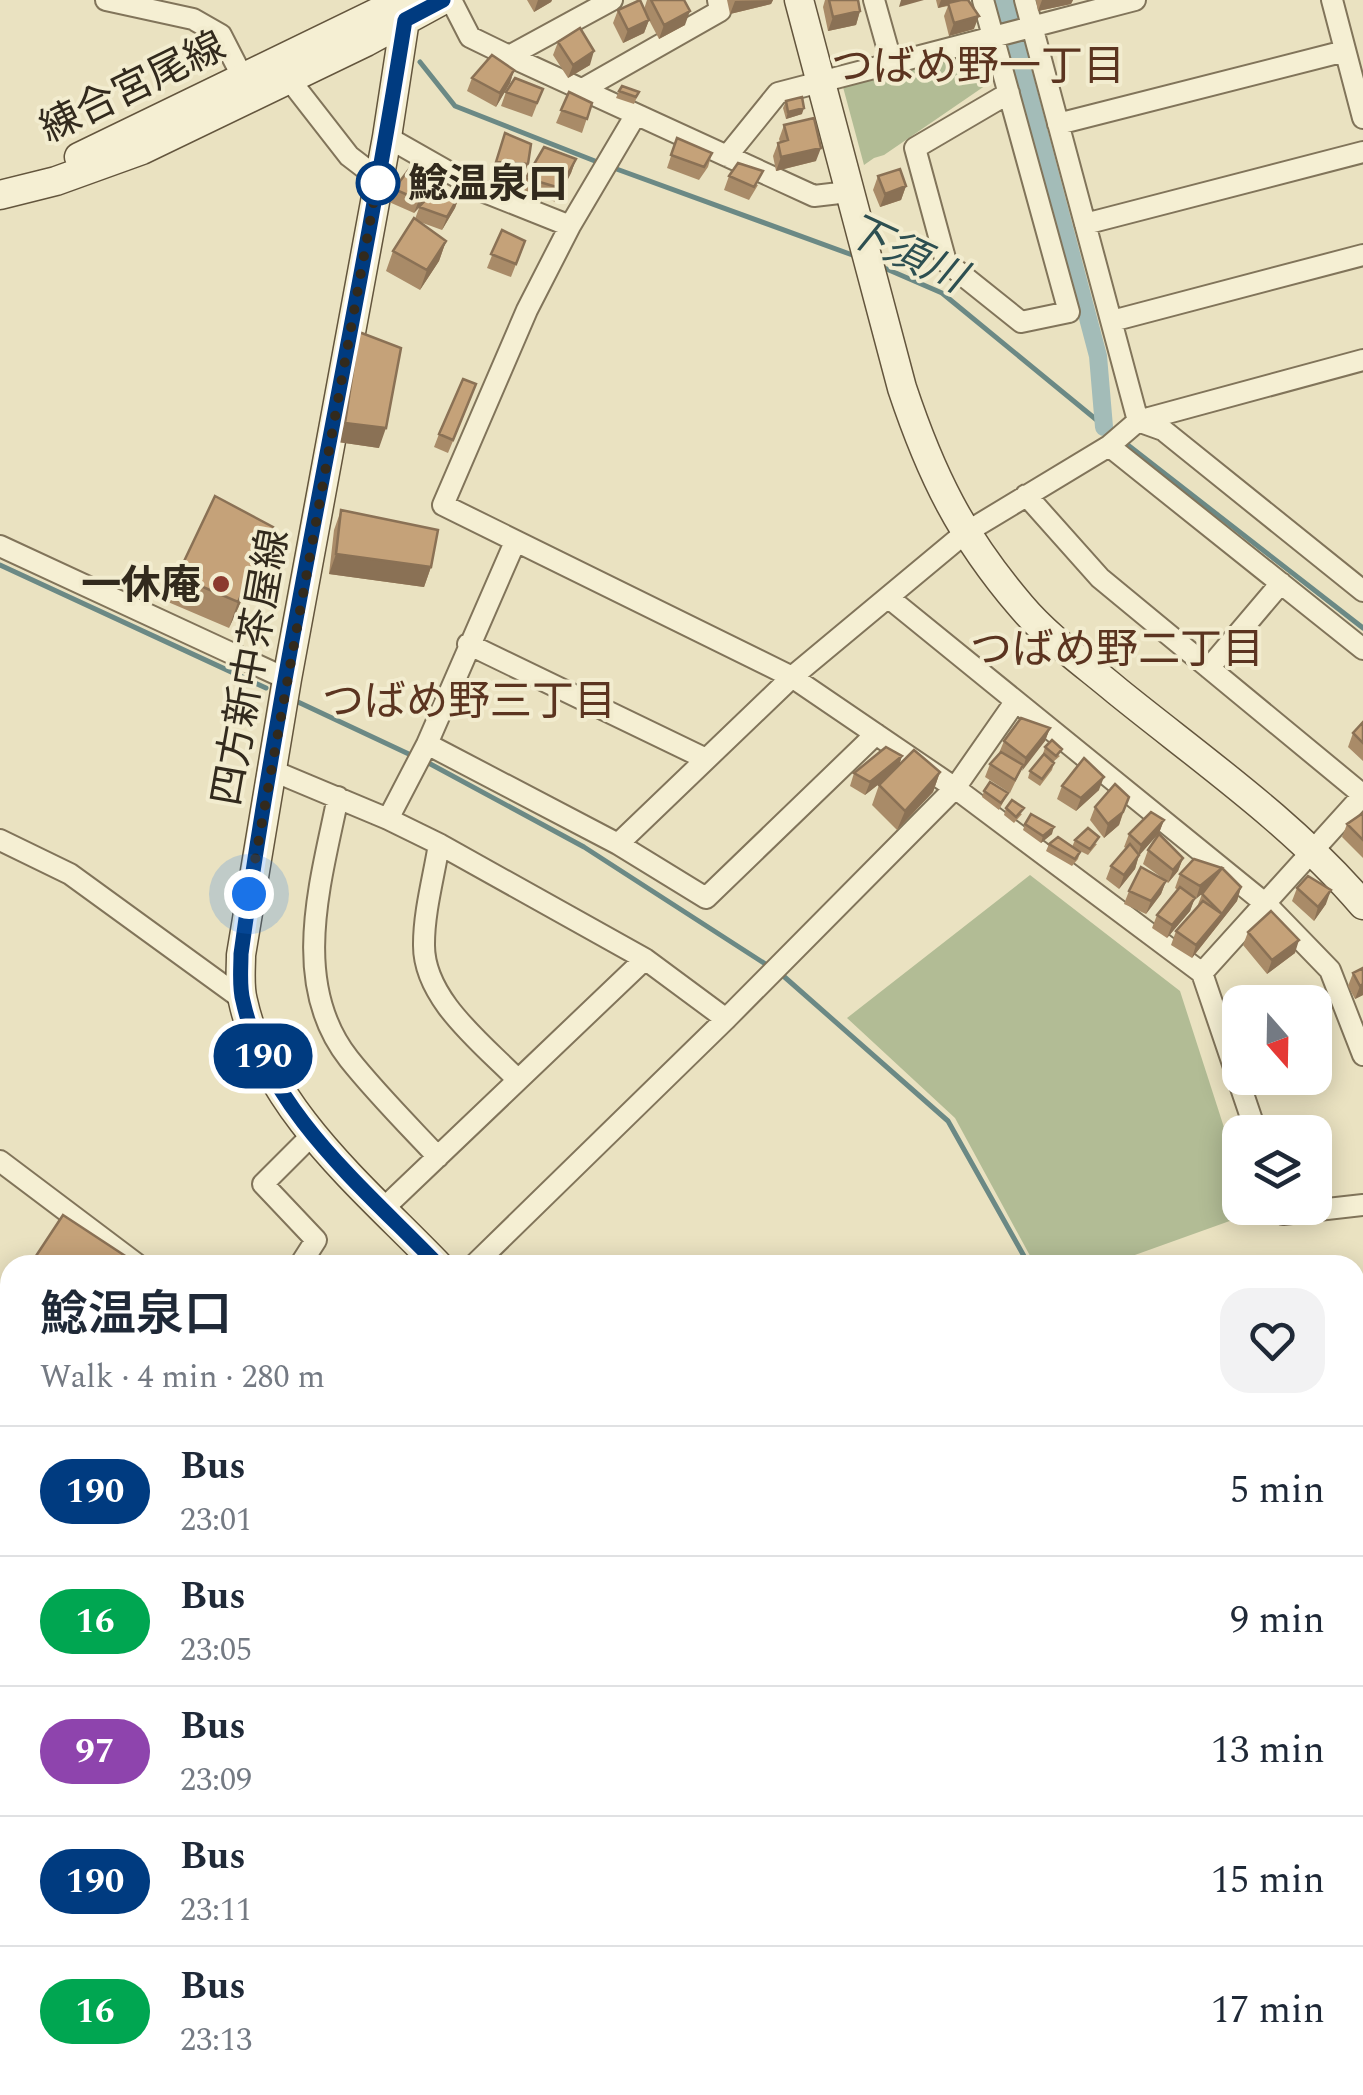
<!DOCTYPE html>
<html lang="en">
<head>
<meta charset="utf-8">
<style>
  :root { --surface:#fff; --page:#f2f2f3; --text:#1f2937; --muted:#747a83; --line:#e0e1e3 }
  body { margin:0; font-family:Spectral,"Noto Sans JP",serif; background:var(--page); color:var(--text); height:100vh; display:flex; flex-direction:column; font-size:38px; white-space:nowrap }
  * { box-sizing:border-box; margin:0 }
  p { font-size:32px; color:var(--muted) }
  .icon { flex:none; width:55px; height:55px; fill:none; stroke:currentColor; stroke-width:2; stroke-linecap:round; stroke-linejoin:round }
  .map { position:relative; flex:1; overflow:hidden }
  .side { position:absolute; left:0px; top:1255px; width:1365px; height:840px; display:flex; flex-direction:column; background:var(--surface); border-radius:30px 30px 0 0; box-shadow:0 5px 25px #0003 }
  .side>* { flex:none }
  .badge { padding:0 20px; border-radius:32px; font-size:35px; line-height:65px }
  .needle { width:65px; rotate:160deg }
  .fabs { position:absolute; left:1222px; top:985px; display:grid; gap:20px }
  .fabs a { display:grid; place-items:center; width:110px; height:110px; border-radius:20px; background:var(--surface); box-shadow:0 5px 25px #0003; font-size:50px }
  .you { position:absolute; width:50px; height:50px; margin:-25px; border:8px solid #fff; border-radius:50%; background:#1a73e8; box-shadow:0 0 0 15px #1a73e833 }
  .map>.badge { position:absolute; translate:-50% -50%; box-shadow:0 0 0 5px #fff }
  .round { display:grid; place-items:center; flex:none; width:105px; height:105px; border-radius:30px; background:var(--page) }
  .overview { display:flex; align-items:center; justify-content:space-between; height:170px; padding:0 40px }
  h1 { font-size:48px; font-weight:600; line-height:75px }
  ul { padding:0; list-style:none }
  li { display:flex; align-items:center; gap:30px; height:130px; padding:0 40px; border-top:2px solid var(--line) }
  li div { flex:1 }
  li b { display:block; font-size:38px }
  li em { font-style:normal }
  li .badge { min-width:110px; font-weight:700; text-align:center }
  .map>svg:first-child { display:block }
</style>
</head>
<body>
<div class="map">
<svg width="1363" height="2095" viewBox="0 0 1363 2095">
  <rect width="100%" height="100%" fill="#eae2c1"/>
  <path fill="#bbc696" d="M10 2027V2085H314L307 2095H7L0 2092V2043Z"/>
  <path fill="#b2bc95" d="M984 47 992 81 884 155 874 158 864 165 843 87Z
    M1030 875 1180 991 1240 1177V1208H1250L1252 1213 1107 1265H1035L955 1118 847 1018Z"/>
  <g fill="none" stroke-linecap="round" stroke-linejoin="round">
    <path stroke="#6b8985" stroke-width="5" d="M420 62 455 106 600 163
      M611 167 858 257
      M882 267 942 293 1115 435
      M1124 442 1363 628
      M0 565 266 688
      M298 702 413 756
      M423 760 584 847 770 967
      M780 973 948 1121 1029 1265"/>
    <path stroke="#a3bcb8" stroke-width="18" d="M1004 0 1098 356 1104 427"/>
    <defs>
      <path id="lane" d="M1037 2095 1039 2085"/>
      <path id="street" d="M106 0 193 19 221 35 242 76
        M451 0 470 37 509 56 814 196 848 192
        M874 0 892 64
        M983 0 1069 312 1021 322 946 262 915 148 1009 93
        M1025 0 1138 421
        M1332 0 1363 118
        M509 56 612 0
        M289 79 349 156 379 179
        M581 90 720 11 718 0
        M635 116 570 226 527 310 443 505 792 677 955 788 1202 973 1256 1132
        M1058 124 1345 51
        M387 137 482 191 570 226
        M727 156 778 93 1135 0
        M1085 224 1363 152
        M1112 321 1363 255
        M1138 421 1163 430 1363 591
        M1109 446 1363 649
        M1026 495 1100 578 1363 795
        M0 546 287 679
        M889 598 1267 905 1330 970 1363 1055
        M468 644 704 758
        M1209 668 1281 583
        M427 744 618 844 706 898 876 734
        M271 770 388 819 439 844 645 959 726 1019
        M338 797C321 881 289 983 349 1059 376 1093 408 1125 438 1157
        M388 819 427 744 515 542
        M0 840 70 874 242 999
        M439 844C434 876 424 911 424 944 423 999 483 1044 518 1080
        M618 844 792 677 965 533 1109 446 1138 421 1363 360
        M1202 973 1363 795
        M0 1161 138 1265
        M384 1208 645 959
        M1281 1208 1283 1214 1363 1205
        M300 1265 316 1240 263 1184 313 1134
        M474 1265 726 1019 955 788 1015 702
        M0 1653 10 1645
        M1355 1977 1363 1982
        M1355 2082 1363 2067
        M16 2085 35 2095
        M837 2085 847 2095
        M1262 2085 1279 2095
        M334 2095 340 2085
        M759 2095 769 2085
        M930 2095 938 2085
        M1112 2095 1116 2085
        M1191 2095 1195 2085"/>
      <path id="secondary" d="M408 0 387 137 287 679 241 955C241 969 239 987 243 1001 267 1110 364 1188 438 1265
        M799 0 902 388C931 475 961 536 1021 606 1048 638 1085 664 1117 691 1201 759 1293 823 1363 905
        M79 157 403 0
        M0 195 56 181 142 150 366 42 443 0
        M1355 1542 1363 1530
        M0 1706 10 1711
        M560 2085 572 2095"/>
      <path id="highway" d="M1355 1496H1363
        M0 2031 10 2014"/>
    </defs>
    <use href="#lane" stroke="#81745a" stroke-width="14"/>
    <use href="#street" stroke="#81745a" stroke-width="24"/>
    <use href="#secondary" stroke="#63553d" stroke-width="31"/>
    <use href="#highway" stroke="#4f422e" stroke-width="39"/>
    <use href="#lane" stroke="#f5efd3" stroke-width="10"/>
    <use href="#street" stroke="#f5efd3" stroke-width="20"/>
    <use href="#secondary" stroke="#f5efd3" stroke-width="28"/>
    <use href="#highway" stroke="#d3ac57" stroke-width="35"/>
  </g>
  <path fill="#a98b68" d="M527 0H552L551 2 534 12Z
    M647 0H684L685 25 659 39 649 20 644 33 623 43 613 23 618 10 644 9Z
    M727 0H773L771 4 730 14Z
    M825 0H858L860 11 856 25 828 31 823 7Z
    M936 0H968L974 29 949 36 944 16 948 6 938 8Z
    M1036 0H1073L1071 4 1038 11Z
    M558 42 590 65 568 78 553 55Z
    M514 70 510 83 496 107 467 91 472 78Z
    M543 89 532 117 501 106 506 92Z
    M619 91 639 92 634 104 616 98Z
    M569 92 592 103 582 133 556 123Z
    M786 101 802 114 786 119 783 108Z
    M784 125 816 161 776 171 773 156 778 143 780 142 779 139Z
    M677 138 712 153 708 167 699 180 667 168Z
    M576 159 571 173 556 202 521 191 526 178Z
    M729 176 758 185 749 200 724 190Z
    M878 176 906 186 901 200 880 207 873 190Z
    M435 180 430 194 421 204 460 194 455 208 442 230 420 222 446 241 439 261 420 290 386 271 393 251 415 219 419 208 414 213 389 202 394 189Z
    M502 230 525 241 511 277 487 268Z
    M359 332 379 448 338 442 352 351Z
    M471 398 448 453 434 447 439 434Z
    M341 510 431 567 424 587 329 574 334 530Z
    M273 527 263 553 229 628 168 602 177 576Z
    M1363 722V761L1348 747 1353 733Z
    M1050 728 1045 741 1021 770 1010 793 985 777 990 764 999 753 1004 741Z
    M1045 747 1060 756 1053 762 1054 763 1052 770 1040 786 1028 778 1030 771 1043 754Z
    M902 756 899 765 940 772 933 792 897 830 872 805 879 785 884 780 865 795 850 786 854 773Z
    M1062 786 1099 790 1076 811 1057 799Z
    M984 791 1008 793 999 810 982 797Z
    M1129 797 1119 825 1104 838 1090 820 1095 807Z
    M1006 808 1022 814 1014 823 1004 815Z
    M1363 813V858L1342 837 1347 824Z
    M1164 820 1159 833 1139 855 1135 869 1119 889 1106 879 1111 866 1126 848 1124 847 1129 834Z
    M1025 824 1052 834 1041 843 1023 830Z
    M1075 840 1097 844 1088 855 1072 847Z
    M1049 844 1080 852 1078 859 1072 866 1046 851Z
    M1148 850 1183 858 1178 871 1168 883 1166 881 1161 894 1146 914 1124 904 1129 891 1165 880 1143 864Z
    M1180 874 1241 887 1237 901 1192 958 1171 945 1176 931 1197 907 1202 894 1194 899 1190 911 1167 938 1152 928 1157 915 1178 890 1175 888Z
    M1297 888 1326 904 1314 921 1292 901Z
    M1248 932 1295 953 1267 974 1243 945Z
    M1363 968V995L1355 999 1348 986 1353 973Z
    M10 1296V1516L0 1531V1310Z"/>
  <path fill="#8a7155" d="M538 0H552L551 2 534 12Z
    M773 0 771 4 730 14 735 1Z
    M901 0H924L899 7Z
    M941 0H967L938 8Z
    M1042 0H1073L1071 4 1038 11Z
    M690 11 685 25 659 39 664 25Z
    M860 11 856 25 828 31 833 17Z
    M979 16 974 29 949 36 954 23Z
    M649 20 644 33 623 43 628 30Z
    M594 51 590 65 568 78 573 65Z
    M514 70 510 83 496 107 500 93Z
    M804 108 802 114 786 119 788 112Z
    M821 148 816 161 776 171 781 157Z
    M576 159 571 173 556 202 560 188Z
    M496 162 528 164 523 177 491 176Z
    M435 180 430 194 414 213 419 200Z
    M906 186 901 200 880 207 885 194Z
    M460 194 455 208 442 230 447 217Z
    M446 241 439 261 420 290 427 270Z
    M345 423 386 428 379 448 338 442Z
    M273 527 263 553 229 628 238 602Z
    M336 554 431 567 424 587 329 574Z
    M1050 728 1045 741 1022 771 1026 758Z
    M902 756 898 769 865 795 870 782Z
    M940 772 933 792 897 830 905 811Z
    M1104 777 1099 790 1076 811 1081 798Z
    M1123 812 1119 825 1104 838 1108 824Z
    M1164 820 1159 833 1137 858 1141 845Z
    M1054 827 1052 834 1041 843 1043 836Z
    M1139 855 1135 869 1119 889 1124 875Z
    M1183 858 1178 871 1168 883 1173 870Z
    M1222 868 1217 881 1196 899 1200 886Z
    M1166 881 1161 894 1146 914 1151 901Z
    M1241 887 1237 901 1192 958 1196 945Z
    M1331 890 1326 904 1314 921 1318 907Z
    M1195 898 1190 911 1167 938 1172 925Z
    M1299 940 1295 953 1267 974 1272 960Z
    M1363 984V995L1355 999 1360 986Z
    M10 1504V1516L0 1531 8 1508Z"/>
  <path fill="#c5a279" stroke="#8a7155" stroke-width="2.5" d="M640 0 649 20 628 30 618 10Z
    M651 0H684L690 11 664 25Z
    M829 0H858L860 11 833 17Z
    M961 0H968L979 16 954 23 948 3Z
    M580 28 594 51 573 65 558 42Z
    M492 55 514 70 500 93 472 78Z
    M515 78 543 89 537 103 506 92Z
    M622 86 639 92 636 97 619 91Z
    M569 92 592 103 587 119 561 110Z
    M802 97 804 108 788 112 786 101Z
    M814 118 821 148 781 157 778 143 788 140 784 125Z
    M505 133 531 144 528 164 496 162Z
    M677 138 712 153 704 167 671 155Z
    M544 147 576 159 560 188 526 178Z
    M738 163 763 171 754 187 729 176Z
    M413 164 435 180 419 200 394 189Z
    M900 169 906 186 885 194 878 176Z
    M436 189 460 194 447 217 419 207Z
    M414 218 446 241 427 270 393 251Z
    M502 230 525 241 516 264 491 254Z
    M359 332 401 348 386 428 345 423Z
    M463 379 476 384 453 440 439 434Z
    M215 496 273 527 238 602 177 576Z
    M341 510 438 530 431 567 336 554Z
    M1021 718 1050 728 1026 758 1004 741Z
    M1363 722V743L1353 733Z
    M1052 740 1062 749 1056 756 1045 747Z
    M886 747 902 756 870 782 854 773Z
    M914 750 940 772 905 811 879 785Z
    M1001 752 1023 765 1015 780 990 764Z
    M1044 754 1054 763 1042 779 1030 771Z
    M1084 758 1104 777 1081 798 1062 786Z
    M990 782 1008 793 1001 803 984 791Z
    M1115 784 1129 797 1123 812 1108 824 1095 807Z
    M1012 800 1024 808 1016 817 1006 808Z
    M1151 812 1164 820 1141 845 1129 834Z
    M1363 813V840L1347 824Z
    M1031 814 1054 827 1043 836 1025 824Z
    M1088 828 1099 837 1090 849 1075 840Z
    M1159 834 1183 858 1173 870 1148 850Z
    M1058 837 1080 852 1075 859 1049 844Z
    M1130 844 1139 855 1124 875 1111 866Z
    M1194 859 1222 868 1200 886 1180 874Z
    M1141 867 1166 881 1151 901 1129 891Z
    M1222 868 1241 887 1222 914 1202 894Z
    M1308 876 1331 890 1318 907 1297 888Z
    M1180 887 1195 898 1172 925 1157 915Z
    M1203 901 1222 914 1196 945 1176 931Z
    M1271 911 1299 940 1272 960 1248 932Z
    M1363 968V984L1360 986 1353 973Z
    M63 1215 139 1265H30Z
    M9 1296H10V1441L0 1435V1310Z
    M0 1464 6 1468 9 1464 10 1465V1504L8 1508 0 1503Z"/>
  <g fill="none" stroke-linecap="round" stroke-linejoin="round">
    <defs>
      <path id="line" d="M438 1265C364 1188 267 1110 243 1001 239 987 241 969 241 954 284 641 356 332 405 20L443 0"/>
    </defs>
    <use href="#line" stroke="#fff" stroke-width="22"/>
    <use href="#line" stroke="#003b80" stroke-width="15"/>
    <path stroke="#322a1d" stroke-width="10" stroke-dasharray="0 18" d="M249 894 378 178V183"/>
  </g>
  <circle fill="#fff" stroke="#003b80" stroke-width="5" cx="378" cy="183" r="20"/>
  <circle fill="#8b3a2f" stroke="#f2eccf" stroke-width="4" cx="221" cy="584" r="10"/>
  <g text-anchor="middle" stroke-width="8" stroke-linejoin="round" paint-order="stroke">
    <g font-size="40" fill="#322a1d" stroke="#f2eccf">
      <text transform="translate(132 86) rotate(-26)" y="14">練合宮尾線</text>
      <text transform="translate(249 667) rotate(-80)" y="14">四方新中茶屋線</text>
    </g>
    <g font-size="40" font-weight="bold" fill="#322a1d" stroke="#f2eccf" text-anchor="start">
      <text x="408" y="197">鯰温泉口</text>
    </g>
    <g font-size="40" font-weight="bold" fill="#322a1d" stroke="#f2eccf" text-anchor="end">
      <text x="201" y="598">一休庵</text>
    </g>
    <g font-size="42" fill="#5b3420" stroke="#f2eccf">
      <text x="978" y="80">つばめ野一丁目</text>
      <text x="1117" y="663">つばめ野二丁目</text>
      <text x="469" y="715">つばめ野三丁目</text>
    </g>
    <g font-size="42" font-style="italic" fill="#2d4f51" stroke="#f2eccf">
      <text transform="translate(906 252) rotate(25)" y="15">下須川</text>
    </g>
  </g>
</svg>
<div class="fabs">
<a><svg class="needle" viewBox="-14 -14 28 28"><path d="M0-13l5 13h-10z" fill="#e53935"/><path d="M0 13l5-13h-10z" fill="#747a83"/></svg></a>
<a><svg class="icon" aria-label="layers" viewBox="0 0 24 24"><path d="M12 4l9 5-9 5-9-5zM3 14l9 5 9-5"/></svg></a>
</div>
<div class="you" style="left:249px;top:894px"></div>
<b class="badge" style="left:263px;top:1056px;background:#003b80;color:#fff">190</b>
<section class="side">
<div class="overview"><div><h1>鯰温泉口</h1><p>Walk · 4 min · 280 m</p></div><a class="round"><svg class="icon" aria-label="heart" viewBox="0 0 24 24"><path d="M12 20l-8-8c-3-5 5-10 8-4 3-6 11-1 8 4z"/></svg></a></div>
<ul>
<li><span class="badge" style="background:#003b80;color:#fff">190</span><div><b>Bus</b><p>23:01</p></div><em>5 min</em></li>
<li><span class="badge" style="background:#00a651;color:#fff">16</span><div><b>Bus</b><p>23:05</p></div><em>9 min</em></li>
<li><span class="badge" style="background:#8e44ad;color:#fff">97</span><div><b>Bus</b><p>23:09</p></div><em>13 min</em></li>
<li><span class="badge" style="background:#003b80;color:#fff">190</span><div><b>Bus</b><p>23:11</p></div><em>15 min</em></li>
<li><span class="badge" style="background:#00a651;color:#fff">16</span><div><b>Bus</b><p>23:13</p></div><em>17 min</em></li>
</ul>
</section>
</div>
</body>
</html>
